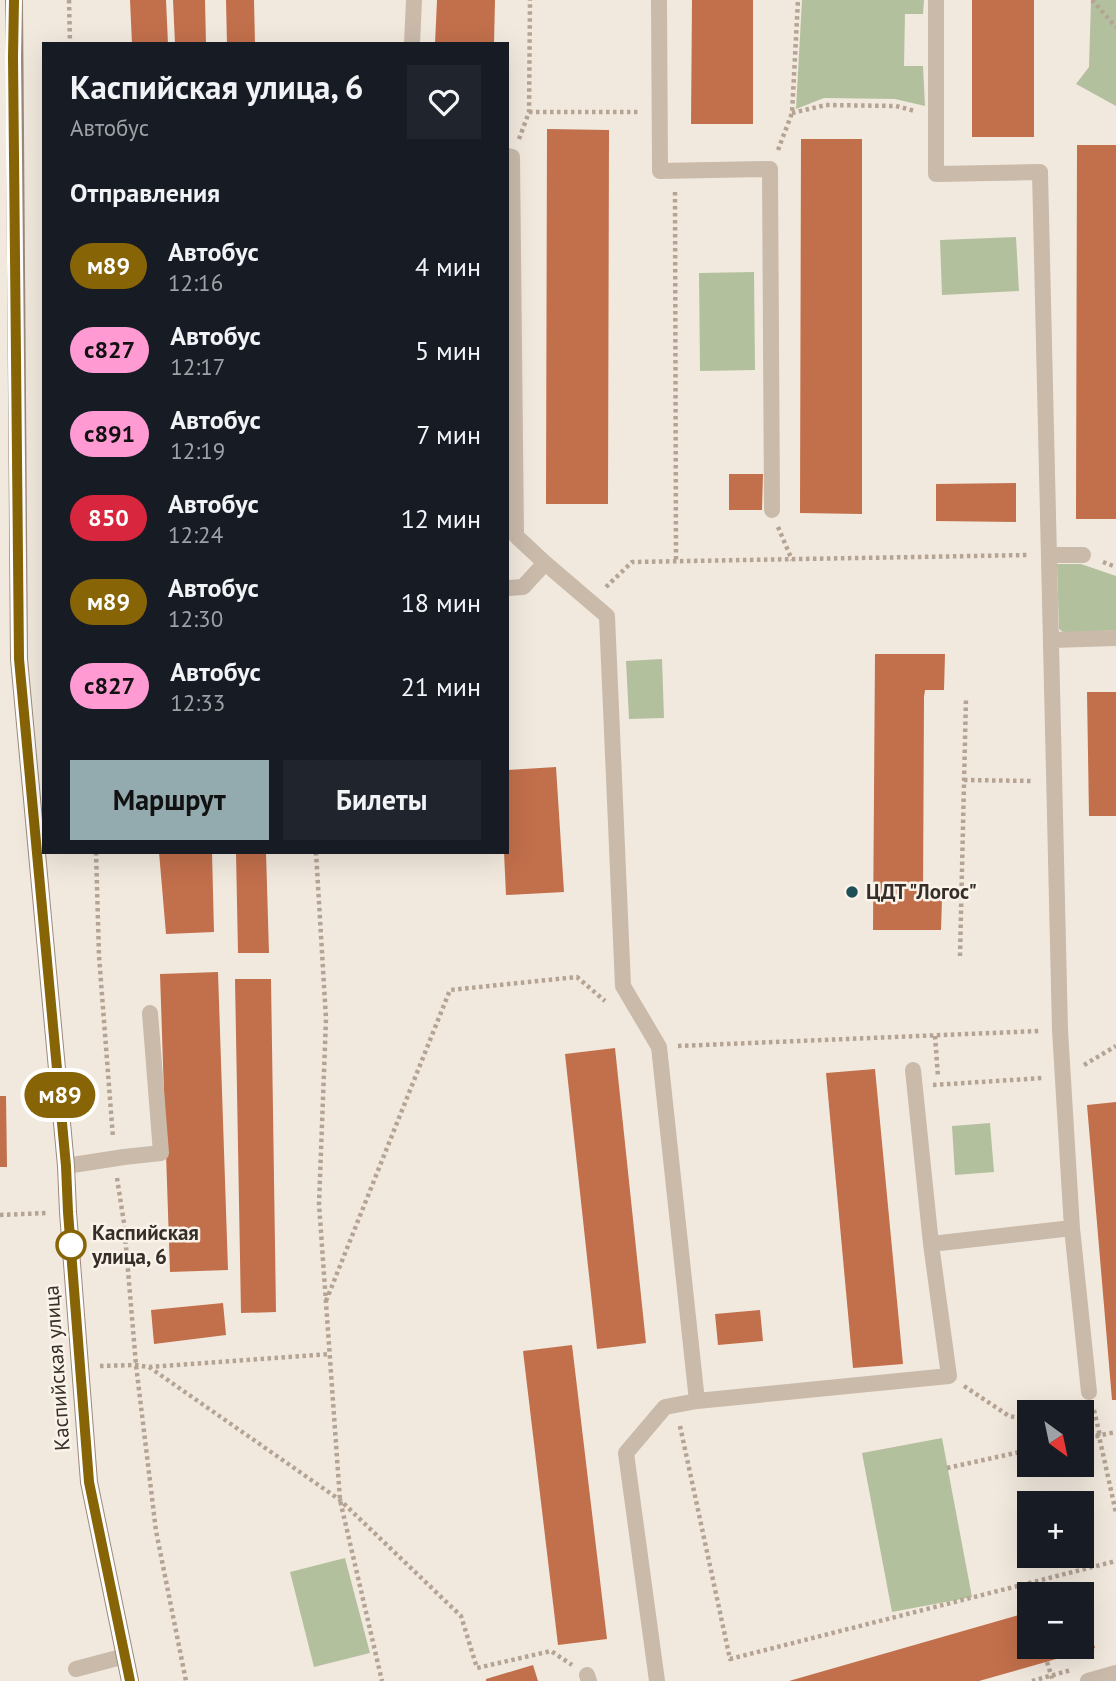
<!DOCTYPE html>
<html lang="ru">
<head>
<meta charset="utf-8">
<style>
  :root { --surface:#171b24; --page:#20242c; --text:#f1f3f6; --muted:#9ea1a6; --accent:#93aaae }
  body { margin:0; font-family:"PT Sans",sans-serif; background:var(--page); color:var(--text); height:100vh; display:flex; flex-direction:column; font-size:26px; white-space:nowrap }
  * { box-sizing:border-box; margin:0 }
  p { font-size:23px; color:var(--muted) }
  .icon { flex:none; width:38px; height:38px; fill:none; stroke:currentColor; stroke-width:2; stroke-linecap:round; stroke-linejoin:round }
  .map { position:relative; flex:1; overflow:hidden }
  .drawer { position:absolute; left:42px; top:42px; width:467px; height:812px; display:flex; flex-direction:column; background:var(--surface); border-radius:0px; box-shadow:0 7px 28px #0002 }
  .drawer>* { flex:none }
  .badge { padding:0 14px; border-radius:23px; font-size:24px; line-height:46px }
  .needle { width:46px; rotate:147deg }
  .controls { position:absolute; left:1017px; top:1400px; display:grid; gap:14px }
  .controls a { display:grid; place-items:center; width:77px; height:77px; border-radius:0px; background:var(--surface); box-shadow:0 7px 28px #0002; font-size:35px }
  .map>.badge { position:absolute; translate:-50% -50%; box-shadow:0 0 0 4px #fff }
  h2 { padding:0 28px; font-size:26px; line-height:63px }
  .round { display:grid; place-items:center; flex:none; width:74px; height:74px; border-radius:0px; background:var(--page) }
  .head { display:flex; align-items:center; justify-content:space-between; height:119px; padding:0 28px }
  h1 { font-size:33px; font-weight:700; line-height:52px }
  .button { display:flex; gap:14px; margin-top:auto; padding:14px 28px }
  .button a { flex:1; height:80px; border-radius:0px; background:var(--accent); color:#111; font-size:28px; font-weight:700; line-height:80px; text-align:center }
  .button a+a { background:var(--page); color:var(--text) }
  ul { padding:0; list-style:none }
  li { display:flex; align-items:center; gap:21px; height:84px; padding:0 28px }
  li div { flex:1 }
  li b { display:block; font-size:26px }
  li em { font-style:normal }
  li .badge { min-width:77px; font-weight:700; text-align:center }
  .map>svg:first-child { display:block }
</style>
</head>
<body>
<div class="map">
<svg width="1116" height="1681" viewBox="0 0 1116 1681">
  <rect width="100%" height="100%" fill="#f2e9de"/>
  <path fill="#b3c09e" d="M802 0H924L923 14H905L904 66H923L925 106 895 99 824 98 796 109Z
    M1091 0H1116V106L1076 84 1089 67Z
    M1016 237 1019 291 942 295 940 240Z
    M754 272 755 370 700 371 699 273Z
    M1057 564H1081L1116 576V630L1066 634 1059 629Z
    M662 659 664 718 629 719 626 661Z
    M990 1123 994 1172 955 1175 952 1126Z
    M942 1438 972 1597 892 1612 862 1453Z
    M345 1558 370 1653 314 1667 290 1572Z"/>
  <path fill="#c26f4b" d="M130 0H166L168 44H132Z
    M173 0H205L206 44H175Z
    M226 0H254L255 44H227Z
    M437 0H495L494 44H435Z
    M692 0H753V124H691Z
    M972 0H1034V137H972Z
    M547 129 609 130 608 504H546Z
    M801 139H862V514L800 513Z
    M1077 145H1116V519H1076Z
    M729 474H763L762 510H729Z
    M1016 483V522L936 521V484Z
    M875 654H945L944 690H925L924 697 923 899H942L941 930H873Z
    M1087 692H1116V816H1089Z
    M556 767 564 892 506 895 504 852H508V770Z
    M159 852H212L214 932 166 934Z
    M236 852H266L269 953H238Z
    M218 972 228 1270 170 1272 160 974Z
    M235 979H271L276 1312 241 1313Z
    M615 1048 646 1343 597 1349 565 1054Z
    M875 1069 903 1364 853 1368 826 1073Z
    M0 1096H6L7 1167H0Z
    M1116 1102V1400H1112L1087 1105Z
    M223 1303 226 1335 154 1344 151 1310Z
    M760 1310 763 1341 718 1345 715 1314Z
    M572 1345 607 1639 558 1645 523 1351Z
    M1082 1602 1095 1648 979 1681H789L1029 1612V1647H1082Z
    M533 1665 538 1681H486V1679Z"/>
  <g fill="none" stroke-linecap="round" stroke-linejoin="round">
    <path stroke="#b5a494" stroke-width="4.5" stroke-dasharray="3.5 3.5" stroke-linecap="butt" d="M69 0 70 44
      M1092 0 1116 27
      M529 112H640
      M792 113 826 105 896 106 915 111
      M519 139 529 112 530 0
      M778 150 792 113 798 0
      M675 192 676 562
      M778 527 792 560
      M1103 562 1116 567
      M606 587 632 562 1028 555
      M964 780 1033 781
      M96 852 99 956 113 1138
      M316 852 326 1019 319 1204 340 1500 382 1681
      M960 956 966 697
      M935 1036 938 1077
      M678 1046 1039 1031
      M1084 1065 1116 1046
      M933 1085 1043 1078
      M117 1178 124 1223 136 1365 156 1531 186 1681
      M0 1215 46 1213
      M326 1301 450 990 577 977 605 1001
      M100 1366 136 1365 149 1367 330 1354
      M149 1367 340 1500 461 1616 477 1668 551 1651 572 1665
      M964 1386 1009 1416 1029 1420
      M1094 1410 1100 1436
      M59 1426 54 1370H60
      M680 1426 730 1659 1116 1561
      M1082 1432 1099 1436 1116 1513
      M1082 1439 1116 1432
      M947 1468 1029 1450
      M1047 1662 1053 1681
      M1032 1681 1071 1670"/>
    <path stroke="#c9baaa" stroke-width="16" d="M659 0 660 171 770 169 772 510
      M936 0V174L1040 172 1060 1030 1072 1228 1089 1392
      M412 44 414 0
      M508 156 512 157 516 536 545 563 607 616 623 986 659 1047 697 1401 665 1407 626 1453 657 1681
      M1049 555H1083
      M508 588 523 587 545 563
      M1052 640 1116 638
      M66 1166 124 1157 161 1153 150 1013
      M931 1244 1072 1228
      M697 1401 949 1376 931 1244 913 1070
      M76 1669 125 1656
      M587 1675 589 1681
      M1088 1681 1116 1673"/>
    <path stroke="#9d897b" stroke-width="18" d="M14 0 19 659 66 1166 68 1212 89 1482 130 1681"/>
  </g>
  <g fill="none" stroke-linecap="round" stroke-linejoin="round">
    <defs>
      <path id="line" d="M14 0 13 57 19 659 66 1166 68 1212 89 1482 130 1681"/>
    </defs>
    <use href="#line" stroke="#fff" stroke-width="16"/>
    <use href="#line" stroke="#876406" stroke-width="10"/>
  </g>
  <circle fill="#205057" stroke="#f9f3ea" stroke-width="2.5" cx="852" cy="892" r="7"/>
  <circle fill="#fff" stroke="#876406" stroke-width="3.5" cx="71" cy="1245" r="14"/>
  <g text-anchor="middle" stroke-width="5" stroke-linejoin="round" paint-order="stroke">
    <g font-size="21" font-weight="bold" fill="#372e29" stroke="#f9f3ea" text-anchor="start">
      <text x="866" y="899">ЦДТ "Логос"</text>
    </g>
    <g font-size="21" font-weight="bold" fill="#372e29" stroke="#f9f3ea" text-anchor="start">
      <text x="92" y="1240">Каспийская<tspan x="92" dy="24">улица, 6</tspan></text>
    </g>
    <g font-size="21" fill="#372e29" stroke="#f9f3ea">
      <text transform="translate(57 1368) rotate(-94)" y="7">Каспийская улица</text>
    </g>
  </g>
</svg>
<div class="controls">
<a><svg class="needle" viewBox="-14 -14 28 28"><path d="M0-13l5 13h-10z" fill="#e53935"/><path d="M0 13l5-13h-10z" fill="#9ea1a6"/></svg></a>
<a>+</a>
<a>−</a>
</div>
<b class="badge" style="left:60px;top:1095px;background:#876406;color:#fff">м89</b>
<section class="drawer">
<div class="head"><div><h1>Каспийская улица, 6</h1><p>Автобус</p></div><a class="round"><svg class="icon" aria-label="heart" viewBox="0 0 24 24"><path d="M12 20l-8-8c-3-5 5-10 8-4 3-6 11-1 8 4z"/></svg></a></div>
<h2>Отправления</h2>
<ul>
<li><span class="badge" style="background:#876406;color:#fff">м89</span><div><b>Автобус</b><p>12:16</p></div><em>4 мин</em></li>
<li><span class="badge" style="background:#ff9ad2;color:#111">с827</span><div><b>Автобус</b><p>12:17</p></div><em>5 мин</em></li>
<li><span class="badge" style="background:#ff9ad2;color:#111">с891</span><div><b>Автобус</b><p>12:19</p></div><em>7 мин</em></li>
<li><span class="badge" style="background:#d7263d;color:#fff">850</span><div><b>Автобус</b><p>12:24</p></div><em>12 мин</em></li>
<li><span class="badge" style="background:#876406;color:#fff">м89</span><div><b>Автобус</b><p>12:30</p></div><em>18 мин</em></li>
<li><span class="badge" style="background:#ff9ad2;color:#111">с827</span><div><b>Автобус</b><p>12:33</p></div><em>21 мин</em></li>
</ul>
<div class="button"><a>Маршрут</a><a>Билеты</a></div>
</section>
</div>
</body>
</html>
